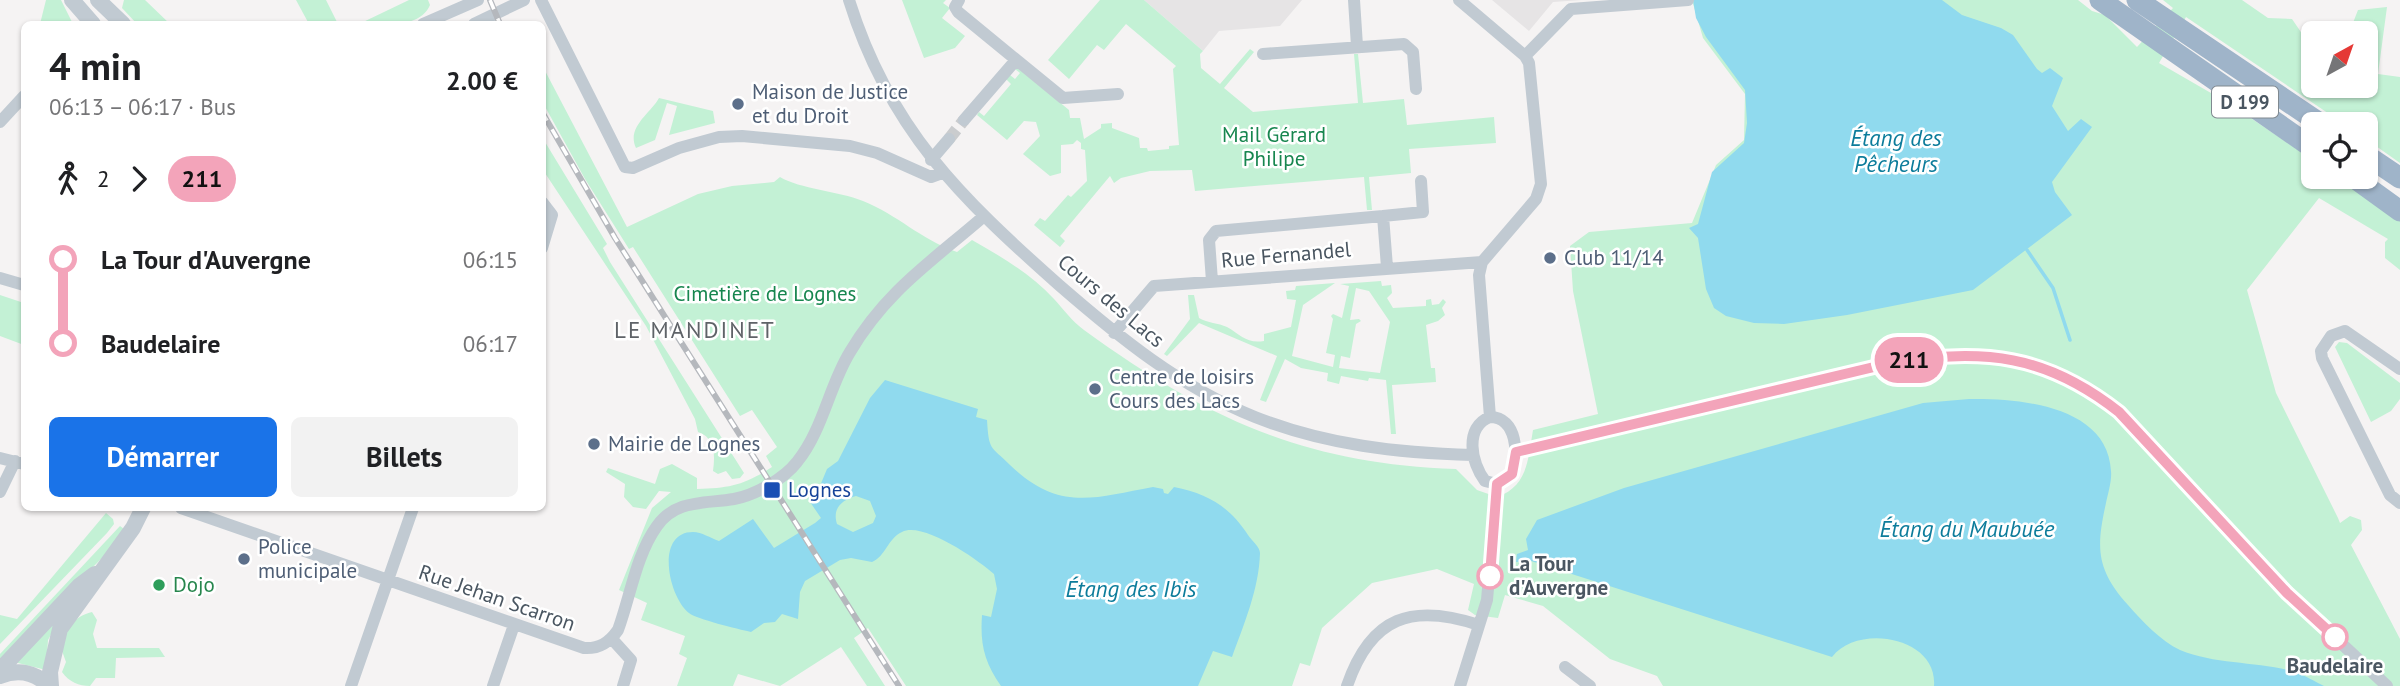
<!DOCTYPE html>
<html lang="fr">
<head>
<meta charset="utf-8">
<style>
  :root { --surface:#fff; --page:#f2f2f2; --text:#202124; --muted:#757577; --accent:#1a73e8 }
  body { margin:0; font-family:"PT Sans",sans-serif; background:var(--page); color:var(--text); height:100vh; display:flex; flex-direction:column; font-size:26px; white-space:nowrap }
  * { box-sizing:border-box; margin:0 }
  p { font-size:23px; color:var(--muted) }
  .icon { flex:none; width:38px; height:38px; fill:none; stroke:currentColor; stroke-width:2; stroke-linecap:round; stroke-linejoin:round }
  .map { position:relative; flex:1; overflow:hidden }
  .drawer { position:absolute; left:21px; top:21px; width:525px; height:490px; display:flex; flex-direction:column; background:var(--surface); border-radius:10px; box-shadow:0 2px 5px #0004 }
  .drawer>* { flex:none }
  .badge { padding:0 14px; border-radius:23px; font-size:24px; line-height:46px }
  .needle { width:46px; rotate:40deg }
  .fabs { position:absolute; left:2301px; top:21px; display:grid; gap:14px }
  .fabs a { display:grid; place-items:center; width:77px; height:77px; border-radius:10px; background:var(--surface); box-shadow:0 2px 5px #0004; font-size:35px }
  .map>.badge { position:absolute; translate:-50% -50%; box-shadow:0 0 0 4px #fff }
  .legs { display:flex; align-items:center; gap:10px; height:77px; padding:0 28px; font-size:23px }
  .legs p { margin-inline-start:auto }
  .overview { display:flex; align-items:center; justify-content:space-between; height:119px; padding:0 28px }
  h1 { font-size:38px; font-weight:700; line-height:52px }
  .action { display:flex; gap:14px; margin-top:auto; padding:14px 28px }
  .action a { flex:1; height:80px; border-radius:10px; background:var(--accent); color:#fff; font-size:28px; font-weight:700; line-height:80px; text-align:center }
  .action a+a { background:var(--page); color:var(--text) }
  ul { padding:0 28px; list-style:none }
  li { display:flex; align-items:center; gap:24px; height:84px; font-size:26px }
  li i { display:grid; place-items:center; width:10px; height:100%; margin:0 9px; background:currentColor }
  li i::after { content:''; width:18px; height:18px; margin:-9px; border:5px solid; border-radius:50%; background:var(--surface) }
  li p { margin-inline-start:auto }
  li:first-child i { background:linear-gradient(#0000 50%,currentColor 0) }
  li:last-child i { background:linear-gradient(currentColor 50%,#0000 0) }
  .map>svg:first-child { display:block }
</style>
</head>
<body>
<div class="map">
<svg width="2400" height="686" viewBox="0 0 2400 686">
  <rect width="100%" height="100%" fill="#f5f3f3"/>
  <path fill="#e6e4e5" d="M1144 0H1302L1280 26 1219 31 1203 51Z
    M1492 0H1582L1553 2 1529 31Z"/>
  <path fill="#c3f1d5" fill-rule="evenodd" d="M46 0H61L73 24H40Z
    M124 0H145L170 24H137L122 8Z
    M296 0H326L338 24H309Z
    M409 0H428L430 5C420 29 381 25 359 24Z
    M902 0H946L943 3 950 8 942 18 965 36 955 48 924 58Z
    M1100 0H1144L1203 51 1200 54 1201 68 1220 84 1250 49 1254 52 1224 88 1253 112 1358 103 1354 54H1358L1363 103 1404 99 1407 125 1494 117 1496 143 1409 149 1411 173 1369 177 1372 210H1367L1364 177 1195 191 1192 170 1150 171 1121 178 1114 183 1110 176 1060 236 1065 241 1060 247 1034 225 1040 218 1045 221 1068 195 1071 197 1087 181 1085 150 1081 149V143L1077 140 1073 144 1061 145V173L1050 176 1023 154 1040 136 1036 122 1024 121 1007 140 977 115 979 112 984 116 1011 84 1006 79 1010 75 1015 79 1020 73 1015 69 1018 68 1069 110 1070 118H1080L1084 139 1101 128V124L1112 123V128L1139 138 1140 148H1147L1148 151 1169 149V146L1179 145 1173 69 1176 66 1126 24 1104 50 1097 45 1069 79 1048 60Z
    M1692 0H2078L2092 11 2105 15 2137 47 2173 8 2163 0H2242L2268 18 2292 19 2307 41 2313 45 2314 86H2366V33H2349L2358 10 2387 7 2378 74 2400 77V163L2366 139V124H2344L2186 17 2159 63 2230 104 2313 160 2314 177H2337L2400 221V270L2385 258V242L2388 239 2319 198 2247 290 2276 393 2338 518 2340 523 2350 516 2361 520 2362 530 2351 545 2400 639V686H1663L1657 676 1610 659 1543 606 1505 595 1498 618 1475 615 1468 610 1474 584 1437 569 1372 583 1322 628 1310 666 1300 663 1292 686H906L868 628 854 638 885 686H867L841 647 780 686 738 674 733 686H677L687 658 679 654 685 636 641 620 647 603 619 590 652 508 671 492 659 491 646 509 633 507 624 497 625 484 606 472 608 468 655 484 660 469 672 464 697 478V489C730 488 744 485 772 467L766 456 777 447 752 410 740 416 633 247 629 249 585 179 543 103 542 65 627 227 698 194 732 186 774 182 780 177C800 189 838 191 863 201 898 215 920 239 957 252L972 240C1002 257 1031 274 1054 299 1064 310 1072 321 1084 330 1205 418 1304 464 1456 469L1477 490 1497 497C1528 486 1528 459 1533 430L1598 414 1573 291 1570 246 1589 232 1692 223 1716 165 1744 140 1745 94 1703 38Z
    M659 98 713 111 715 123 669 135 677 106 667 103 655 140 636 148C626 127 651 113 659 98Z
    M542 137 607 244 603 248 610 262 744 473 740 478 732 479 726 471 718 474 713 471C715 456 716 438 698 432L695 419 646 326 543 170Z
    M1381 281 1382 286 1391 285 1392 293 1387 298 1393 308 1426 306V300L1431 299 1432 305 1439 304 1443 299 1446 302 1442 308 1445 315 1438 321 1426 325 1431 368H1435L1436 382 1392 385 1396 434H1391L1386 380 1369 378 1368 381 1341 376 1339 384 1327 381 1328 373 1301 368 1285 359 1266 402 1260 400 1277 356 1199 323 1167 356 1164 354 1190 319 1188 295H1194L1199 318C1208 323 1218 323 1227 327 1241 335 1247 344 1264 341V334L1291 327 1296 300 1287 299 1286 291 1295 290 1296 286 1335 283 1303 305 1292 356 1333 367 1335 355 1326 353 1333 319 1331 316 1333 314 1342 318 1349 286 1340 284ZM1356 288 1369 291 1390 322 1380 373 1339 368 1341 356 1350 358 1356 324 1361 321 1359 319 1350 320Z
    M0 295 24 303V345L0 336Z
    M2339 342 2347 343 2400 383V399L2391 411 2371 422 2335 347Z
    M106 513 113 519 114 524 107 533 0 644V615L17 619Z
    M120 526 124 529 106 554 0 660V654Z
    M92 612 97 620 93 634 97 648H159L165 657 116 658 115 678H96L90 686C79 686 69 682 62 672L66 662 61 648C68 629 72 617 92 612Z
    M61 616 48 640 46 670 14 662Z"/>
  <path fill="#90daee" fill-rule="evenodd" d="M1693 0H1942L1962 15 2001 28 2013 35 2037 69 2042 73 2050 68 2063 78 2052 106 2068 131 2081 119 2092 127 2052 182 2055 192 2072 215 1973 290 1847 315 1784 324 1754 323 1726 316 1714 308 1706 289 1698 238 1689 228 1698 224 1712 172 1744 143 1747 123 1745 90 1706 37 1696 18Z
    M885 380 978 409 976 417 987 420C989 451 990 445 1010 465 1059 512 1093 498 1153 487L1163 489 1164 493 1168 494 1174 487C1208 494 1229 506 1248 535 1252 541 1260 547 1260 553 1259 589 1244 624 1232 657L1213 651 1198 686H1001C984 662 980 644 982 615L991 617 997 589 994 574C978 560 923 521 902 532 888 538 886 556 872 562L851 558 840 560 805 581 800 592 798 619 782 614 775 622 764 623 751 632C738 629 696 619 689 613 668 596 655 532 693 532 702 532 710 538 719 541L753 519 774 548 815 523 821 518 808 499 817 493 827 469 838 461 870 398ZM856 496 870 501 876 516 873 523 853 532 837 524C832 508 842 500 856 496Z
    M1969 399C2023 398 2108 407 2111 471 2112 481 2108 493 2106 503 2096 548 2096 569 2128 605 2142 621 2161 641 2180 650 2216 665 2258 661 2295 672 2305 675 2315 682 2324 686H1934C1938 637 1858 623 1832 657L1531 561 1516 562 1517 554 1528 550 1526 539 1537 520 1624 488 1923 403Z"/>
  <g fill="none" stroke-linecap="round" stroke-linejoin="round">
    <path stroke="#90daee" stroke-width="3.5" d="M2027 250 2053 288 2070 340"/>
    <path stroke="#caccce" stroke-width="12" stroke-dasharray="12 6" stroke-linecap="butt" d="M949 139 964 120"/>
    <path stroke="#c1cad2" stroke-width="12" d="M541 0 625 167 633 168 679 148 719 137 742 136 850 146 877 153 931 177 942 173
      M849 0C889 129 961 198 1059 285 1120 338 1180 387 1255 417 1326 445 1398 453 1473 455
      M959 0 955 7 958 12 1063 98 1118 94
      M1354 0 1357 46
      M1459 0 1525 56 1529 63 1541 184 1536 199 1482 262 1479 275 1490 417
      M423 24 478 0
      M474 24 524 0
      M1263 54 1404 44 1413 52 1416 89
      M1525 56 1571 9 1688 0
      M964 120 1016 60
      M0 122 24 96
      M931 160 949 139
      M542 202 552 215 542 248
      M1383 216 1423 212 1421 181
      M0 278 24 285
      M1212 281 1209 240 1216 231 1383 216 1387 267
      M1114 333 1154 286 1482 262
      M2400 369 2345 331 2331 336 2321 351 2322 358 2390 495 2400 503
      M1490 417C1517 417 1519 455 1512 474L1497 484 1485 481C1471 463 1464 427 1490 417Z
      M1516 452 1895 362C1986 349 2044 354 2119 412L2287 593 2387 686
      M0 458 24 464
      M0 492 15 461
      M181 508 584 648C599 649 609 643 618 630 630 598 636 555 657 526 676 499 705 504 734 499 755 495 784 479 797 462 823 430 829 386 850 352 886 291 931 262 983 217
      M612 639 631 660 623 686
      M1565 667 1590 686
      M351 686 413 508
      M493 686 514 625
      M1347 686C1371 616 1412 603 1479 625
      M1460 686 1487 600 1497 484"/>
    <path stroke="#c1cad2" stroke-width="16" d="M72 0 93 24
      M98 0 123 24
      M0 670 79 586 95 574
      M0 676C18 669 35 672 49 686
      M51 686 50 672 60 629 133 528 143 508"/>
    <path stroke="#9fb4c9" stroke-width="21" d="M2100 0 2314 149
      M2137 0 2321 124
      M2366 155 2400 178
      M2353 177 2400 211"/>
    <defs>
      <path id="rail" d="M490 0 500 24
        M542 112 615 238 899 686"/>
    </defs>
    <use href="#rail" stroke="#b5b8bd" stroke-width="6"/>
    <use href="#rail" stroke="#fff" stroke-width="3.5" stroke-dasharray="10" stroke-linecap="butt"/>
  </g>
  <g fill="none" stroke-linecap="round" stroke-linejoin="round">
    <defs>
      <path id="line-1" d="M1490 576 1497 484 1512 474 1516 452 1895 362C1985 349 2045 354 2119 412L2287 593 2335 637"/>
    </defs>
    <use href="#line-1" stroke="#fff" stroke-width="16"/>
    <use href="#line-1" stroke="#f3a4ba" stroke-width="10"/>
  </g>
  <g fill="#5c6f8a" stroke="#fff" stroke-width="2.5">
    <circle cx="738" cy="104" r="7"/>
    <circle cx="1550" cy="258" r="7"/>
    <circle cx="1095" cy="389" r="7"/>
    <circle cx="594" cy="444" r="7"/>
    <circle cx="244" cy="559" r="7"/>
  </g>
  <rect fill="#1a4fb4" stroke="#fff" stroke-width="2.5" x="763" y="481" width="18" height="18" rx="3.5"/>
  <g fill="#fff" stroke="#f3a4ba" stroke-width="3.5">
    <circle cx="1490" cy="576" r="12"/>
    <circle cx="2335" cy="637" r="12"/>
  </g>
  <circle fill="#2e9e5b" stroke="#fff" stroke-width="2.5" cx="159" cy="585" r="7"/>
  <g text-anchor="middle" stroke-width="5" stroke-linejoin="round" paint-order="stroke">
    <rect fill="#fff" stroke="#808990" stroke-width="2" x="2212" y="86.5" width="66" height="31" rx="5"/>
    <g font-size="19" font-weight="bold" fill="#4a5661">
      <text x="2245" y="109">D 199</text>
    </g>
    <g font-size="21" fill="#4e5e75" stroke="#fff" text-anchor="start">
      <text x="752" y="99">Maison de Justice<tspan x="752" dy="24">et du Droit</tspan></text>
      <text x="1564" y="265">Club 11/14</text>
      <text x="1109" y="384">Centre de loisirs<tspan x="1109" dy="24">Cours des Lacs</tspan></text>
      <text x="608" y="451">Mairie de Lognes</text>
      <text x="258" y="554">Police<tspan x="258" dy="24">municipale</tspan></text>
    </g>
    <g font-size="21" fill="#17864f" stroke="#fff">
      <text x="1274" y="142">Mail Gérard<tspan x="1274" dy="24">Philipe</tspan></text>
      <text x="765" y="301">Cimetière de Lognes</text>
    </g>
    <g font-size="21" fill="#4a5661" stroke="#fff">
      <text transform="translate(1286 255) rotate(-5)" y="7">Rue Fernandel</text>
      <text transform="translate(1111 301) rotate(40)" y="7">Cours des Lacs</text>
      <text transform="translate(497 598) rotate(19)" y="7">Rue Jehan Scarron</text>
    </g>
    <g font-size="21" fill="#164399" stroke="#fff" text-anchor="start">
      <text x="788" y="497">Lognes</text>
    </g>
    <g font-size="21" font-weight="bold" fill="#4a5661" stroke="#fff" text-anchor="start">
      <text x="1509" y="571">La Tour<tspan x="1509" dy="24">d'Auvergne</tspan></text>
      <text x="2335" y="673" text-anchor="middle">Baudelaire</text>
    </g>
    <g font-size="21" fill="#27864d" stroke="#fff" text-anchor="start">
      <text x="173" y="592">Dojo</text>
    </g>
    <g font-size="23" font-style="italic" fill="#0c7c9b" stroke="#fff">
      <text x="1896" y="146">Étang des<tspan x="1896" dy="26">Pêcheurs</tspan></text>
      <text x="1967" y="537">Étang du Maubuée</text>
      <text x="1131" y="597">Étang des Ibis</text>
    </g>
    <g font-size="23" letter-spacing="2" fill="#5f6368" stroke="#fff">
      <text x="695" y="338">LE MANDINET</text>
    </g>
  </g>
</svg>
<div class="fabs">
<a><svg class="needle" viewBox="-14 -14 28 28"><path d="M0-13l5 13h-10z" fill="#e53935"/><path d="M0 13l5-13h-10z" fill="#757577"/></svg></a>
<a><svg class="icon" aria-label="locate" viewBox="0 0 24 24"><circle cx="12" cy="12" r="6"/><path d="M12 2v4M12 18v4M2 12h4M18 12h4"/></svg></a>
</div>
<b class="badge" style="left:1909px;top:360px;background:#f3a4ba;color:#111">211</b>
<section class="drawer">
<div class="overview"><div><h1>4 min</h1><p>06:13 – 06:17 · Bus</p></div><b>2.00 €</b></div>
<div class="legs"><svg class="icon" aria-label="walk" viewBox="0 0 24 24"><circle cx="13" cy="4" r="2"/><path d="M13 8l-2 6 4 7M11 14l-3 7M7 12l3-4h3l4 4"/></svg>2<svg class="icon" aria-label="forward" viewBox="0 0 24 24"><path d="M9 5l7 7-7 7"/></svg><b class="badge" style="background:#f3a4ba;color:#111">211</b></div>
<ul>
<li><i style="color:#f3a4ba"></i><b>La Tour d'Auvergne</b><p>06:15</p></li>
<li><i style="color:#f3a4ba"></i><b>Baudelaire</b><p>06:17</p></li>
</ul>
<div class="action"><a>Démarrer</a><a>Billets</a></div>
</section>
</div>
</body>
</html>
